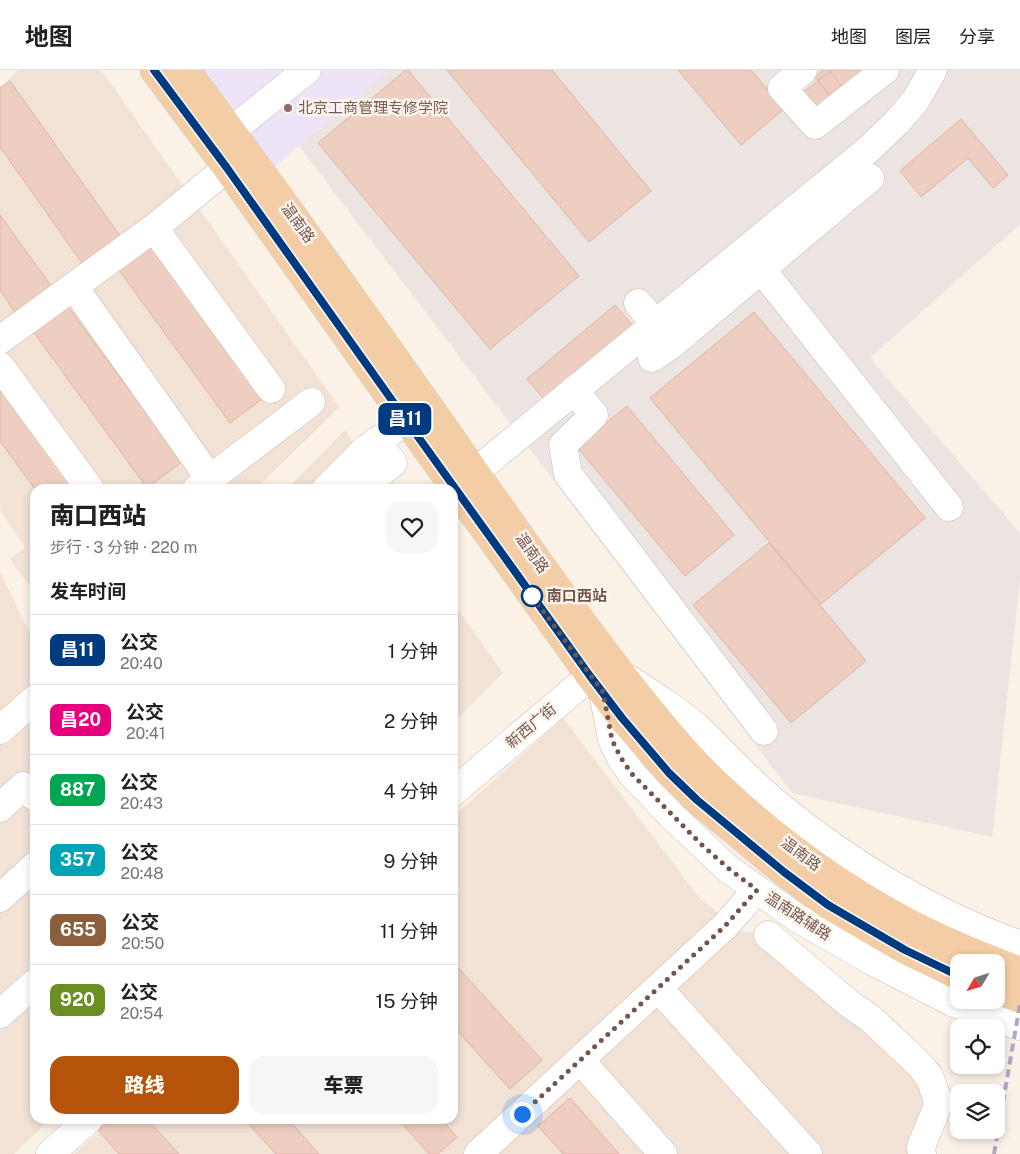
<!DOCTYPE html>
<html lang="zh">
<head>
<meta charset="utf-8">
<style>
  :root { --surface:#fff; --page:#f6f6f6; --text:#202124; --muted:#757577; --line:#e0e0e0; --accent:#b45309 }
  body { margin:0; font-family:"Public Sans","Noto Sans SC",sans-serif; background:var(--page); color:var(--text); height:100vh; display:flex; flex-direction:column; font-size:19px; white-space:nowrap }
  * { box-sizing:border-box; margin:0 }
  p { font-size:16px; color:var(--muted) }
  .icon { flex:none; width:28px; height:28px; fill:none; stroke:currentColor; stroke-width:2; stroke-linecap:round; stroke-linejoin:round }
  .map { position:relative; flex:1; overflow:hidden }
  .sheet { position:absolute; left:30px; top:414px; width:428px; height:640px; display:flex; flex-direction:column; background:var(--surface); border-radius:15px; box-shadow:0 2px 8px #0003 }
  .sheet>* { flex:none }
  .badge { padding:0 10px; border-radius:8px; font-size:18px; line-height:32px }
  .needle { width:32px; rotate:232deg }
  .controls { position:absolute; left:950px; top:884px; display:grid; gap:10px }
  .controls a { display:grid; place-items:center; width:55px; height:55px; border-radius:10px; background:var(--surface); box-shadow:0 2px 8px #0003; font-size:25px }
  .you { position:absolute; width:25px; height:25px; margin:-12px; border:4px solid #fff; border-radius:50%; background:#1a73e8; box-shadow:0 0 0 8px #1a73e833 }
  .map>.badge { position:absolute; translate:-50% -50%; box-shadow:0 0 0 2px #fff }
  h2 { padding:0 20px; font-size:19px; line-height:45px }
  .round { display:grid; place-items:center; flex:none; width:52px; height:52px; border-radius:15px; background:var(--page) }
  .summary { display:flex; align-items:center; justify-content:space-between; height:85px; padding:0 20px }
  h1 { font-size:24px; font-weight:800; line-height:38px }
  .action { display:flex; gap:10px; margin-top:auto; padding:10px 20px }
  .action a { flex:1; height:58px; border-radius:15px; background:var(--accent); color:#fff; font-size:20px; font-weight:800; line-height:58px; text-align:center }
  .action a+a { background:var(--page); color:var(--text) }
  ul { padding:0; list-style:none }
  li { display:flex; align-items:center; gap:15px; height:70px; padding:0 20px; border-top:1px solid var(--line) }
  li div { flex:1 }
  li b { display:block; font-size:19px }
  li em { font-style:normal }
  li .badge { min-width:55px; font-weight:700; text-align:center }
  header { display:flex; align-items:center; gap:30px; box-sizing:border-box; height:70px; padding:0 25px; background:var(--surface); border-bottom:1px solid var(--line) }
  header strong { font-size:24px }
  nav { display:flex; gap:28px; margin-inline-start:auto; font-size:18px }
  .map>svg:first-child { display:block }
</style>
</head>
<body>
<header>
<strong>地图</strong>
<nav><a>地图</a><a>图层</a><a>分享</a></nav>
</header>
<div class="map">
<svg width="1020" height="1084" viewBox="0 0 1020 1084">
  <rect width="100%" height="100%" fill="#faf1e7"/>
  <path fill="#f2e2d6" d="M18 0H101L339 337 256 419H35V523L10 489 25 477 0 440V19Z
    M345 360 379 419H287Z
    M0 502 35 574V1049H50L14 1084H0Z
    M452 531 503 603 453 653H452Z
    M563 648 700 829 744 862 756 863 764 852 942 996 912 1084H74L114 1049H452L453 747Z"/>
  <path fill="#ebe4e1" d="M391 0H1020V154L870 288 1020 463V509L992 767 792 723 299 76Z"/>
  <path fill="#eee4f7" d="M203 0H391L275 96Z"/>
  <path fill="#eecec1" stroke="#dfb3a3" d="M406 0H408L579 206 490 279 318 73Z
    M447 0H552L651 121 589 172Z
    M678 0H751L784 39 741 75Z
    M823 0H829L845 20 833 30 815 7Z
    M832 0H864L815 39 802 23Z
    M10 11 125 173 87 200 0 77V18Z
    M961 49 1008 105 993 118 968 88 921 127 900 101Z
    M0 145 51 216 15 242 0 220Z
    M152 170 266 326 230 353 116 196Z
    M66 234 182 392 147 418 32 260Z
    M615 235 633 256 545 330 527 309Z
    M754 242 925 448 821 534 650 328Z
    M0 318 74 419H35L0 371Z
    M627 336 734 465 685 506 577 377Z
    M769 473 866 591 791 653 693 535Z
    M452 891 542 990 510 1019 452 955Z
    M570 1028 619 1084H563L538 1056Z
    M111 1049H147L179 1084H119L98 1060Z
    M244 1049H288L319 1084H276Z
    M398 1049H441L457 1067 438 1084H429Z"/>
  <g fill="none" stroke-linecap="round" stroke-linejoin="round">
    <defs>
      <path id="minor" d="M803 0 782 18 815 55 885 0
        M231 61 307 0
        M154 158 271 319
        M761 199 949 437
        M74 217 210 409
        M638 233 666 267
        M0 270 154 158 227 98
        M652 288 671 275 870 108
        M0 296 90 419
        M574 320 594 345 563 375 568 404 764 661
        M455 417 475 402 869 79 897 52 916 30 933 0
        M197 419 311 332
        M326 419 366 379 425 338
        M361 419 393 393 376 371
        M627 608C653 625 679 641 701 661 727 686 750 712 778 735 850 794 933 843 1020 875
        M603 622 612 670 621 688 632 704 672 746 727 798 797 848 872 891 954 933 1020 956
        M0 660 35 629
        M452 723 608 591
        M0 738 23 716 35 727
        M0 828 35 796
        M768 865 851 935 870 948 920 995 930 1008 938 1031 936 1040 921 1077 922 1084
        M658 918 808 1084
        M0 944 35 913
        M580 990 663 1084
        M50 1084 89 1049
        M478 1084 725 856 757 820"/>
      <path id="major" d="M154 0 227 98 406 350 590 606 622 648 669 703 697 730 784 802 828 835 905 880 959 906
        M186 0C277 122 366 247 454 372 508 449 561 526 619 601 650 640 681 680 718 715 775 769 841 817 911 854 946 872 983 887 1020 901
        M996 920 1020 929"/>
    </defs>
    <use href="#minor" stroke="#cebab1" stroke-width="29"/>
    <use href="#major" stroke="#d8d0cd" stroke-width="29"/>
    <use href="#minor" stroke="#fff" stroke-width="28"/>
    <use href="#major" stroke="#f3cda6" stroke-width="28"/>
    <path stroke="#b3a6c3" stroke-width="4" stroke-dasharray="8 5" stroke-linecap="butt" d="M994 1084 1020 934"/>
  </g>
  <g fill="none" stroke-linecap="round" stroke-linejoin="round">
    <defs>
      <path id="line" d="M154 0 227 98 406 350 590 606 622 648 669 703 697 730 784 802 828 835 905 880 959 906"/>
    </defs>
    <use href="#line" stroke="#fff" stroke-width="11"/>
    <use href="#line" stroke="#003b80" stroke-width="8"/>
    <path stroke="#72564e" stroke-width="5" stroke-dasharray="0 9" d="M522 1044 725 856 757 820 728 798 702 775 632 704 621 688 612 670 603 622 532 526"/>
  </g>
  <circle fill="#8d6e63" stroke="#fdf5ed" stroke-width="2" cx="288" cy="38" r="5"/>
  <circle fill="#fff" stroke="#003b80" stroke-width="2.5" cx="532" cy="526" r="10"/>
  <g text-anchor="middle" stroke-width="5" stroke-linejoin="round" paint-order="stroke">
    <g font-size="15" fill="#785e54" stroke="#fdf5ed" text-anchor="start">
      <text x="298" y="43">北京工商管理专修学院</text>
    </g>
    <g font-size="15" fill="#72564e" stroke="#fdf5ed">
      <text transform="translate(298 153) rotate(54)" y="5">温南路</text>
      <text transform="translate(532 483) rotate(55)" y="5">温南路</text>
      <text transform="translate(531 656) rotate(-40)" y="5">新西广街</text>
      <text transform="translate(801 784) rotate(37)" y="5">温南路</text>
      <text transform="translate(798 846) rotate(33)" y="5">温南路辅路</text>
    </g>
    <g font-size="15" font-weight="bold" fill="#72564e" stroke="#fdf5ed" text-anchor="start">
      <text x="547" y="531">南口西站</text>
    </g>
  </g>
</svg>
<div class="controls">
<a><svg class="needle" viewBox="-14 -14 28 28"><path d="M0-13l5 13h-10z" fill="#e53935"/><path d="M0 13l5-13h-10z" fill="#757577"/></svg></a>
<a><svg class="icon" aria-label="locate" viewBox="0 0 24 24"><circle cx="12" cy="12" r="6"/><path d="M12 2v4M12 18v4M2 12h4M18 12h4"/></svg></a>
<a><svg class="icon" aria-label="layers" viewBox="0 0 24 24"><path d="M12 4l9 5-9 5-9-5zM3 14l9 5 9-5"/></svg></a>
</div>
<div class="you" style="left:522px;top:1044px"></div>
<b class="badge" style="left:405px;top:349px;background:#003b80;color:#fff">昌11</b>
<section class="sheet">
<div class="summary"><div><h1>南口西站</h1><p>步行 · 3 分钟 · 220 m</p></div><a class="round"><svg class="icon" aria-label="heart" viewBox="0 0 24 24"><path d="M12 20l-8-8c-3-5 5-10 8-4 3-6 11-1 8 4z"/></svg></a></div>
<h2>发车时间</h2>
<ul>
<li><span class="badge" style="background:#003b80;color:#fff">昌11</span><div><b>公交</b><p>20:40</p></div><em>1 分钟</em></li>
<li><span class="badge" style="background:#e6007e;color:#fff">昌20</span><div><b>公交</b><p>20:41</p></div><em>2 分钟</em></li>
<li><span class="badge" style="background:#00a651;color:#fff">887</span><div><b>公交</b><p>20:43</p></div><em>4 分钟</em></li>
<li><span class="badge" style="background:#00a3b4;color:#fff">357</span><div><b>公交</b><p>20:48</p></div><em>9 分钟</em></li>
<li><span class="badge" style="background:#8b5e3c;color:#fff">655</span><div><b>公交</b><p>20:50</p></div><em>11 分钟</em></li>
<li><span class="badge" style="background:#6b8e23;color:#fff">920</span><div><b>公交</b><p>20:54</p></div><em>15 分钟</em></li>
</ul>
<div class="action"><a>路线</a><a>车票</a></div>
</section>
</div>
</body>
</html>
